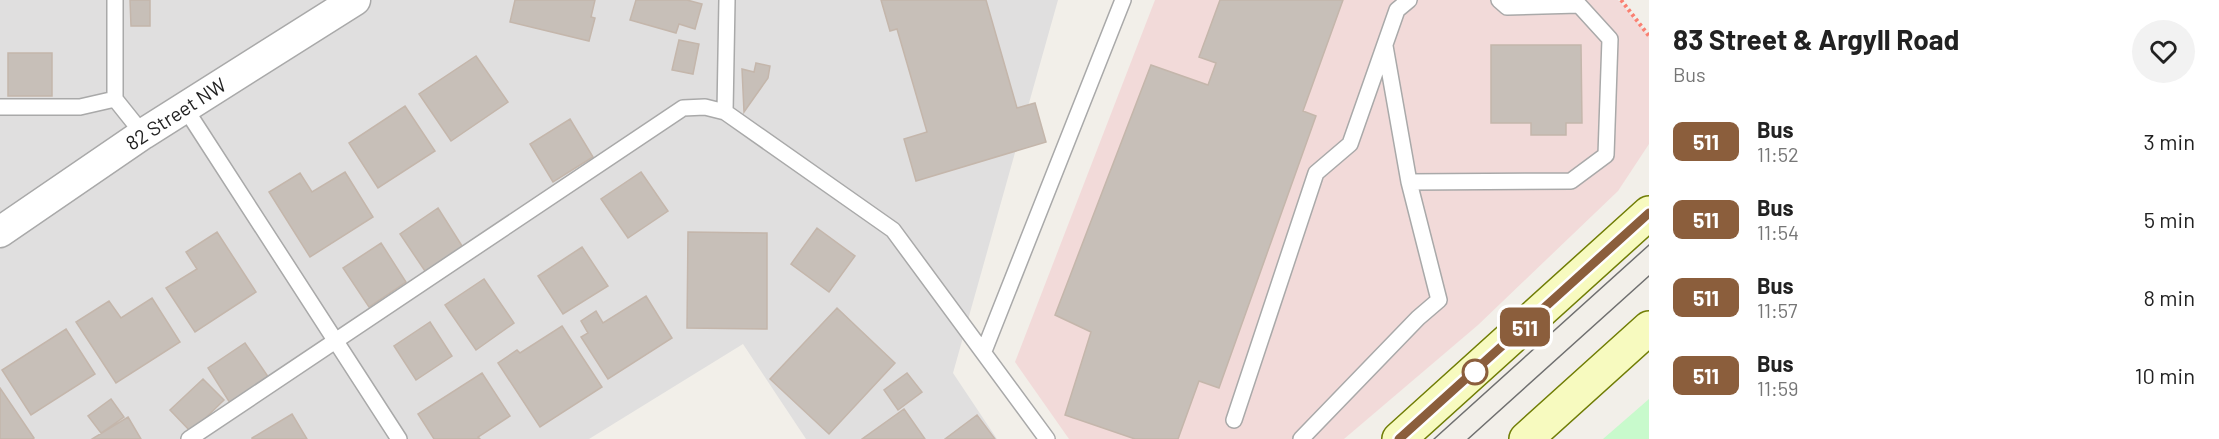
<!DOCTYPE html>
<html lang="en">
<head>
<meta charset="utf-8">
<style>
  :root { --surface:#fff; --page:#f2f2f2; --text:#222; --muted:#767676 }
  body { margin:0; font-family:Barlow,sans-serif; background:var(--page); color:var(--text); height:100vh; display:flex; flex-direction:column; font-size:22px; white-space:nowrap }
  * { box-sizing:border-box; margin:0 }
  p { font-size:20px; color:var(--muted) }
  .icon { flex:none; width:33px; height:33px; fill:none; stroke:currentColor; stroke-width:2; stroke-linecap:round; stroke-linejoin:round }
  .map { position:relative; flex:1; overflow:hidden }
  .side { display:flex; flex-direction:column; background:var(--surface); width:570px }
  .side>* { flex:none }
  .badge { padding:0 12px; border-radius:9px; font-size:21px; line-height:39px }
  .map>.badge { position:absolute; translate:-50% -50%; box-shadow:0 0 0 3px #fff }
  .round { display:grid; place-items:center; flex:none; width:63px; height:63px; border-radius:32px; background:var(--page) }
  .summary { display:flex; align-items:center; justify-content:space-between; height:102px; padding:0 24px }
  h1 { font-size:28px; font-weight:700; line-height:45px }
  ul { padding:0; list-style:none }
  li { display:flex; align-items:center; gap:18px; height:78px; padding:0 24px }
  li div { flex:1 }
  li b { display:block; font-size:22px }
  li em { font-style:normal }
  li .badge { min-width:66px; font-weight:700; text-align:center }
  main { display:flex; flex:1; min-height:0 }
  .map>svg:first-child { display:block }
</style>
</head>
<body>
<main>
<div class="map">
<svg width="1649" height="439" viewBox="0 0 1649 439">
  <rect width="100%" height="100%" fill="#f2efe9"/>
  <path fill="#e0dfdf" d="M0 0H1058L953 373 997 439H806L743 344 589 439H0Z"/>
  <path fill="#f2dad9" d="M1155 0H1618L1649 36V144L1618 191 1478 325 1344 439H1069L1015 362Z"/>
  <path fill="#c8facc" d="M1649 399V439H1603Z"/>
  <path fill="#c7bfb8" stroke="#c4b6ab" stroke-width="1.5" d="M130 0H150V26H131Z
    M515 0H595L591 17 595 18 589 41 510 22Z
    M636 0H687L702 4 695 29 679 24 676 33 630 20Z
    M881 0H986L1017 108 1035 103 1046 142 916 181 904 139 927 132 897 29 890 31Z
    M1220 0H1343L1303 111 1316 116 1219 388 1199 381 1178 439H1135L1065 415 1091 332 1055 315 1151 65 1208 85 1216 63 1199 57Z
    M679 40 699 44 693 74 672 70Z
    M1491 45H1581L1582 123H1566V135H1531V123H1491Z
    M8 53H52V96H8Z
    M476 56 508 102 451 141 419 94Z
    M756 63 770 66 768 78 744 112 742 69 754 72Z
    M405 106 435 151 378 188 349 143Z
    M570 119 593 157 553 182 530 144Z
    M345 172 373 217 310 257 269 192 300 173 312 192Z
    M641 172 668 211 628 238 601 199Z
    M438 208 464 249 427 274 400 234Z
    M817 228 855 256 829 292 791 264Z
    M217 232 256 292 195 332 166 288 197 269 186 252Z
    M688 232 767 233V329L687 328Z
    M381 243 406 282 369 307 343 268Z
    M582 247 608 286 563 314 538 276Z
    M484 279 514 323 476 350 445 305Z
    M646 296 672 338 608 379 581 337 588 333 581 321 596 311 603 323Z
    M152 298 180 342 116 383 76 322 109 301 121 318Z
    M837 308 895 363 829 434 770 379Z
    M430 322 452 356 416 380 394 346Z
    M562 326 602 387 540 427 498 363 517 350 520 353Z
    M66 329 95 374 31 415 2 370Z
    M245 343 269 378 230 403 208 368Z
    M482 373 510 416 478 437 480 439H434L418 414Z
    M907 373 922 392 898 410 884 390Z
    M203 379 224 400 191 432 170 410Z
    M0 388 34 438 32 439H0Z
    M111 399 124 417 101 433 88 416Z
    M904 409 925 439H862Z
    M292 414 307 439H252V438Z
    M977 415 995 439H945Z
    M128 417 141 439H92Z"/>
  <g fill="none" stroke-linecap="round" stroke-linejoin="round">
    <defs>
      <path id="service" d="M115 0V99
        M0 107H80L115 99 143 134
        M185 108 399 439
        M725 112 727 0
        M1409 182 1571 181 1606 155 1610 39 1579 5 1507 7 1499 0
        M984 351 1123 0
        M1234 420 1316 173 1350 144 1397 10 1409 0
        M189 439 683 108 705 107 725 112 893 230 1047 439
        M1301 439 1418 318 1439 300 1409 182 1385 46"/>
      <path id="minor" d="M0 232 143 134 355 0"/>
      <path id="secondary" d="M1399 439 1649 213
        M1526 439 1649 328"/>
    </defs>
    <use href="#service" stroke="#a9a9a9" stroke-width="18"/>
    <use href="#minor" stroke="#a9a9a9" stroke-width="33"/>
    <use href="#secondary" stroke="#707d05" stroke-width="36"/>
    <path stroke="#fa8072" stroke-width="4" stroke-dasharray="3 3" stroke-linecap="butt" d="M1621 0 1649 36"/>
    <use href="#service" stroke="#fff" stroke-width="15"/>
    <use href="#minor" stroke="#fff" stroke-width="30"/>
    <use href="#secondary" stroke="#f7fabf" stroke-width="33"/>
    <path stroke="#707070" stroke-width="1.5" d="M1434 439 1649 245
      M1468 439 1649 276"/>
  </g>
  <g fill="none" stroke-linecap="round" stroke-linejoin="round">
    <defs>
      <path id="line" d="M1399 439 1649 213"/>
    </defs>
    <use href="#line" stroke="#fff" stroke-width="14"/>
    <use href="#line" stroke="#8b5e3c" stroke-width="9"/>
  </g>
  <circle fill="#fff" stroke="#8b5e3c" stroke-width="3" cx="1475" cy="372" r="12"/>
  <g text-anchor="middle" stroke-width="4.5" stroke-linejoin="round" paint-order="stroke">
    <g font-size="20" fill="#222" stroke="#fff">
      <text transform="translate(176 114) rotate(-33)" y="7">82 Street NW</text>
    </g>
  </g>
</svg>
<b class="badge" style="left:1525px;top:327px;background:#8b5e3c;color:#fff">511</b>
</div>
<section class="side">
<div class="summary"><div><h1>83 Street &amp; Argyll Road</h1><p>Bus</p></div><a class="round"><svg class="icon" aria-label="heart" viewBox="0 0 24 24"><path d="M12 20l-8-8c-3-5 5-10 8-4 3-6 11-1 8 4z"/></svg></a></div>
<ul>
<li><span class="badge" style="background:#8b5e3c;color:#fff">511</span><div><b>Bus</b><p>11:52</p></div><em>3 min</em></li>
<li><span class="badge" style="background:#8b5e3c;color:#fff">511</span><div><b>Bus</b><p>11:54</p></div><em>5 min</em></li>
<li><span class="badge" style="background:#8b5e3c;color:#fff">511</span><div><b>Bus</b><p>11:57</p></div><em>8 min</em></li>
<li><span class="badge" style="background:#8b5e3c;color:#fff">511</span><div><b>Bus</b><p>11:59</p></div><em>10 min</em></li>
</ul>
</section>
</main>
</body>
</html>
